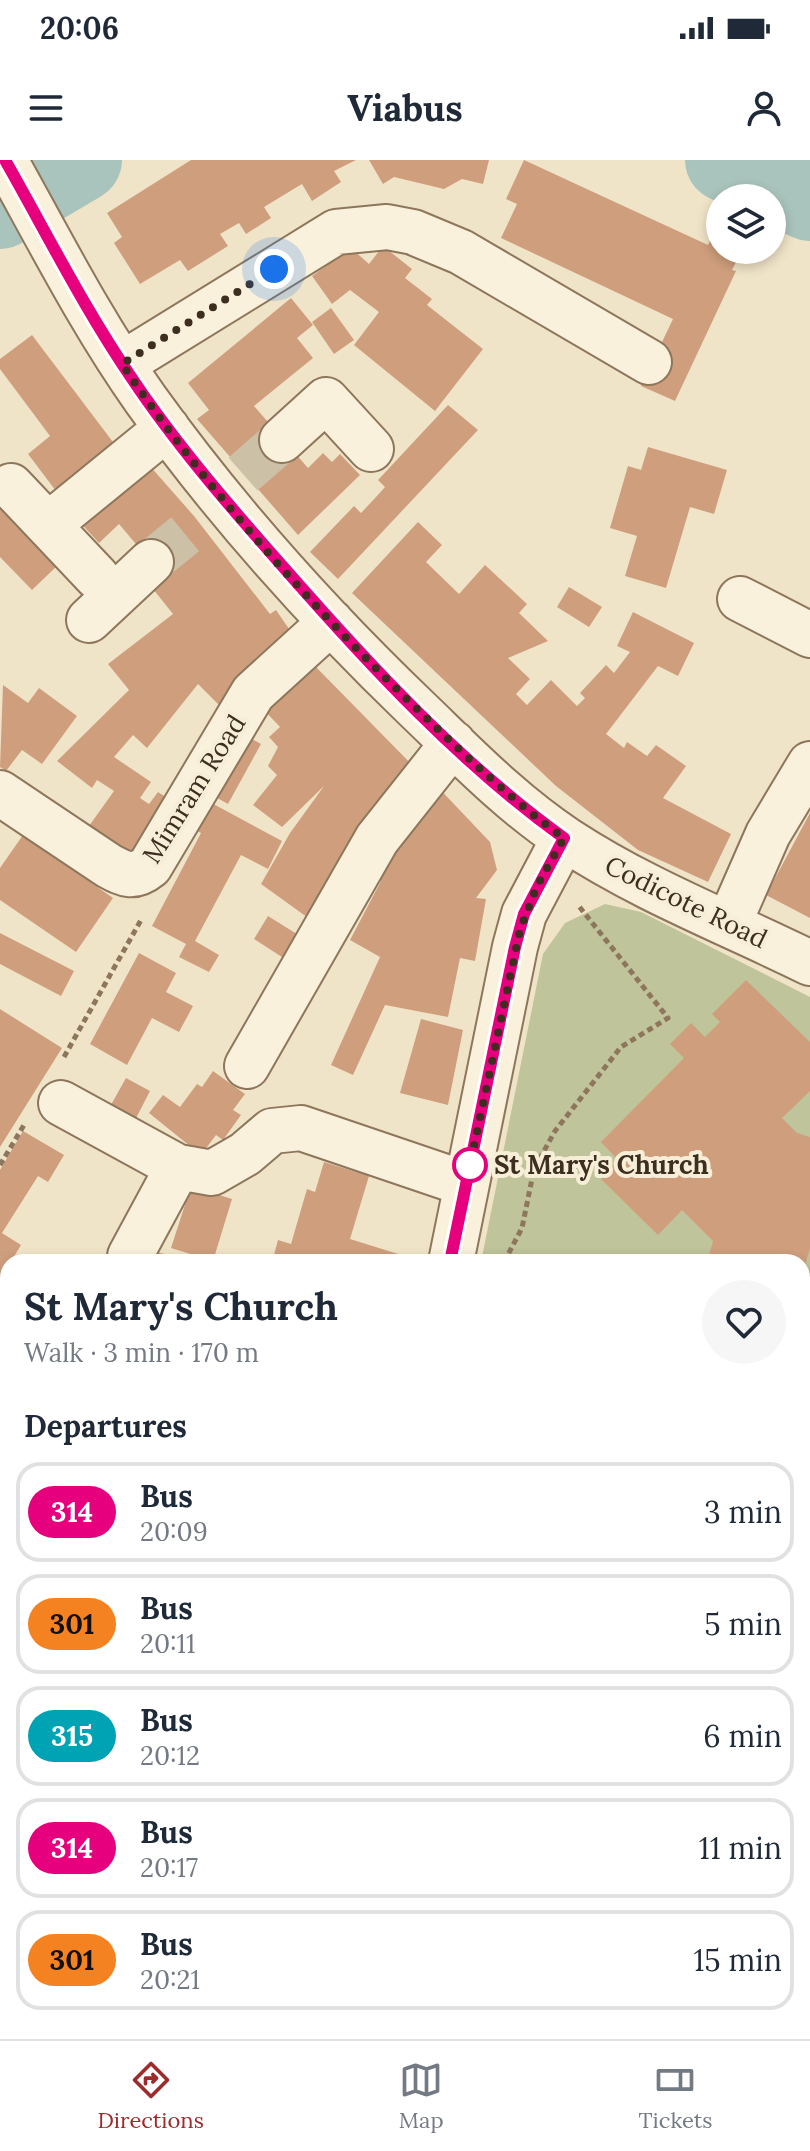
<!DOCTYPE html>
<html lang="en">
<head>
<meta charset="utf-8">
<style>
  :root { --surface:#fff; --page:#f6f6f7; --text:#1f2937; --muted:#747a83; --line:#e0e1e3; --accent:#9e2a2b }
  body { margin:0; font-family:Lora,serif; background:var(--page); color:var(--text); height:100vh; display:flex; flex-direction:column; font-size:30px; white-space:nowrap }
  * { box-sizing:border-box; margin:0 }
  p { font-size:26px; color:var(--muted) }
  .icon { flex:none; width:44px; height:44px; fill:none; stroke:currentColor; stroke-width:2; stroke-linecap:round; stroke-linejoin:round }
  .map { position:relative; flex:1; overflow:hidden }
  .side { position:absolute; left:0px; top:1094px; width:810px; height:786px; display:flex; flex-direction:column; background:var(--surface); border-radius:24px 24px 0 0; box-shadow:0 4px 12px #0003 }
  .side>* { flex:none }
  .badge { padding:0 16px; border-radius:26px; font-size:28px; line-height:52px }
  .fabs { position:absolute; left:706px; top:24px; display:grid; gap:16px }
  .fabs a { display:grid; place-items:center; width:80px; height:80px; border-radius:50%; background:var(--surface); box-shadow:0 4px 12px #0003; font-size:40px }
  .you { position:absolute; width:40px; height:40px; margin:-20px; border:6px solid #fff; border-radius:50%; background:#1a73e8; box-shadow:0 0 0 12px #1a73e833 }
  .map>.badge { position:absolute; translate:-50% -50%; box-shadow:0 0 0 4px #fff }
  h2 { padding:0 24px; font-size:30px; line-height:72px }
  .round { display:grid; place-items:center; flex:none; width:84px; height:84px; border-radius:42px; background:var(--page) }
  .headline { display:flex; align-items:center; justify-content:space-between; height:136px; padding:0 24px }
  h1 { font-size:38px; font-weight:800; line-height:60px }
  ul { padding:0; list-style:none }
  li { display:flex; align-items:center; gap:24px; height:100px; margin:0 16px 12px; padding:0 8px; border:4px solid var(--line); border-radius:24px }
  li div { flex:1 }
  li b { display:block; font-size:30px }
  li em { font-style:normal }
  li .badge { min-width:88px; font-weight:700; text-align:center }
  .status { display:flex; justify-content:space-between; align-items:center; height:56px; padding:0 40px; background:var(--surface); direction:ltr }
  .status svg { height:22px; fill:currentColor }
  header { display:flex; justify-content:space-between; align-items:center; height:104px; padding:0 24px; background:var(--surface); font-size:36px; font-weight:800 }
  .tab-bar { display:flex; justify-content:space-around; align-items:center; height:112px; border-top:2px solid var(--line); background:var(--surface); font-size:22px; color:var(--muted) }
  .tab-bar a { display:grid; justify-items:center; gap:4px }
  .tab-bar .on { color:var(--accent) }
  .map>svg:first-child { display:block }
</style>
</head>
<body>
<div class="status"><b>20:06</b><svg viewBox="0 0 49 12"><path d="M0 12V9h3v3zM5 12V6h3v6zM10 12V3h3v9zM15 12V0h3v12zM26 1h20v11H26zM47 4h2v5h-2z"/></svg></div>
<header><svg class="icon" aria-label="menu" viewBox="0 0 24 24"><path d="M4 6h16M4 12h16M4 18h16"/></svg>Viabus<svg class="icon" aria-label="person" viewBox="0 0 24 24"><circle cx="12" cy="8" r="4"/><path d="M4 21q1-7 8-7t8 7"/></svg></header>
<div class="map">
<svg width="810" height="1879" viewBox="0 0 810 1879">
  <rect width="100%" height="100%" fill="#f0e4c8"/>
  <path fill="#bfc49a" d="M605 744 641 752 810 837V1365L802 1437V1102H481L543 794 565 763Z"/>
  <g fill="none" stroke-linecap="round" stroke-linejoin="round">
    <path stroke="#a9c4bc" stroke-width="84" d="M727 0 810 39
      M0 47 80 0"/>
  </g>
  <path fill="#cf9f7d" d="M191 0H356L334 11 341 22 312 41 302 24 264 47 271 58 246 74 239 63 220 74 228 86 188 111 180 100 140 124 114 83 122 77 107 53Z
    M369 0H489L483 24 462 19 444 29 394 17 383 24Z
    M524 0 708 85 713 75 720 79V90H742L732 110 736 111 675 241 641 226 673 159 501 78 517 44 506 39Z
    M383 86 412 109 405 118 432 139 427 145 483 189 435 251 354 185 379 152 350 130 332 144 312 116 351 88 369 104Z
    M291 138 313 165 297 178 313 198 254 246 308 308 323 293 332 302 340 294 360 315 298 375 197 259 209 250 188 223Z
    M331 148 354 180 334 194 312 162Z
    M32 175 119 290 59 335 28 294 50 276 0 209V199Z
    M448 245 478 270 338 419 310 392 354 346 361 353 376 337 385 327 378 320Z
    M648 287 727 310 714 354 690 347 666 428 625 416 637 376 610 368 628 306 641 310Z
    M142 297 194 356 270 454 276 450 296 479 228 554 198 524 147 588 133 575 114 597 151 622 140 638 149 644 158 632 175 643 136 709 84 673 114 631 97 620 92 628 57 601 129 530 108 504 173 454 145 419 146 396 119 364 99 383 76 358Z
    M0 344 58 405 32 430 0 397Z
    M418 362 442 385 426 402 459 434 485 405 527 444 519 453 548 481 508 498 530 519 516 534 527 545 551 520 577 546 585 538 580 533 606 505 614 513 630 492 617 486 633 452 694 483 678 516 658 506 606 574 624 588 627 582 647 596 656 585 686 606 663 638 731 674 708 722 638 690 556 626 352 433Z
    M569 427 602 447 589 467 557 447Z
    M314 505 422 615 311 760 261 724 290 673 324 626 282 667 253 645 277 615 268 606 278 587 269 577 280 567 263 549Z
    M3 525 28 543 39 528 77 556 42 604 22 590 6 611 0 607Z
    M243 574 261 584 228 644 210 634Z
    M434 623 490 682 497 710 476 738 486 739 475 801 460 798 448 857 385 845 353 915 331 905 380 797 350 780 381 721 376 712Z
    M206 640 282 681 268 709 241 695 195 781 219 795 209 812 179 797 186 784 152 766 201 673 192 668Z
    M810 653V758L766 735Z
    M23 675 113 738 76 792 0 740V708Z
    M268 756 300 776 285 799 254 779Z
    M0 773 74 811 61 836 0 804Z
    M139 793 176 813 166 832 193 846 179 872 152 858 127 905 90 884Z
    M746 820 810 882V931L782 958 797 973 810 977V1088L803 1112 802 1102H720L708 1099 713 1081 682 1050 658 1075 601 1019 618 1000 601 982 684 898 670 884 691 863 705 877 720 862 712 854Z
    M0 849 62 888 0 987Z
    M421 859 463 870 448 945 400 933Z
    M213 911 245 934 233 950 241 955 223 980 216 975 201 995 149 953 163 935 180 947 197 924 202 927Z
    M126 918 150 931 132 966 107 952Z
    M23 971 64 995 48 1022 38 1016 2 1073 21 1085 0 1120V1010Z
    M324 1002 369 1016 350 1079 411 1098 410 1102H272L278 1080 291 1084 307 1029 315 1032Z
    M191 1026 232 1039 213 1101 171 1088Z
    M154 1091 187 1101V1102H150Z
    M0 1244 8 1249V1310L0 1320Z
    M8 1314V1339L0 1334V1326Z
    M0 1552 8 1559V1613L0 1605Z
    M8 1823V1854L0 1845V1831Z
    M195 1872H222L216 1879H203Z
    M607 1872H708L713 1877 600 1879Z"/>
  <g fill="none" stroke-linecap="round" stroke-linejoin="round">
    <path stroke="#ccc0a6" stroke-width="44" stroke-dasharray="44 22" stroke-linecap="butt" d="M243 314 282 280
      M151 402 199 363"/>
    <defs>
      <path id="minor" d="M5 0C50 81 92 164 146 240 225 350 319 455 417 549 465 595 511 643 567 680 643 730 729 763 810 803
        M122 204 336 72 387 67 413 72 461 92 649 202
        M282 280 326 240 371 289
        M11 326 97 417
        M48 365 167 268
        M740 439 810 475
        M89 460 151 402
        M0 633 109 706C126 715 134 719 150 706L253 533 331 462
        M729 763 768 674 810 604
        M247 906 377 679 453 583
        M61 943 178 1007
        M130 1096 178 1007 212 1013 245 994 272 971 301 968 466 1024
        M451 1102 515 787 524 754 564 678
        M0 1215 8 1221
        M0 1488 8 1470
        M0 1523 8 1529
        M0 1722 8 1721
        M332 1872 334 1879"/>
    </defs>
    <use href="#minor" stroke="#8d765c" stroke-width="48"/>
    <path stroke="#8d765c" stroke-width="5" stroke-dasharray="6 4" stroke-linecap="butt" d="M64 897 141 760
      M0 1005 24 965
      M504 1102 522 1068 534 1009 555 971 621 887 668 858 578 745"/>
    <use href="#minor" stroke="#faf1dc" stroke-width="44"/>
  </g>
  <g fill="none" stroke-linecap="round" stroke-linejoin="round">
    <defs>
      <path id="line" d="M5 0C47 74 85 150 133 220 178 287 232 349 285 409 370 506 460 603 564 678L524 754 515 787 450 1102"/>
    </defs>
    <use href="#line" stroke="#fff" stroke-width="18"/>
    <use href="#line" stroke="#e6007e" stroke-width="12"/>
    <path stroke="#3d2e20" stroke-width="8" stroke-dasharray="0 14.4" d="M274 109 122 204C206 329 310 445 418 550 465 595 511 640 564 678L537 726 520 770 470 1005"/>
  </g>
  <circle fill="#fff" stroke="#e6007e" stroke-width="4" cx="470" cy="1005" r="16"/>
  <g text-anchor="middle" stroke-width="8" stroke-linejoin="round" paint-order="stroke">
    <g font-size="26" fill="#3d2e20" stroke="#f7eed8">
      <text transform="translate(194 629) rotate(-58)" y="9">Mimram Road</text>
      <text transform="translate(686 742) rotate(26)" y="9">Codicote Road</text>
    </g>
    <g font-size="26" font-weight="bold" fill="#3d2e20" stroke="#f7eed8" text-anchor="start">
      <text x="494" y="1014">St Mary's Church</text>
    </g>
  </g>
</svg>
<div class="fabs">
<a><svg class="icon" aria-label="layers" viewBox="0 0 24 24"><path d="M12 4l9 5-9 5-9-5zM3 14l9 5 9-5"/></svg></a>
</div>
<div class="you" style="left:274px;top:109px"></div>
<section class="side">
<div class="headline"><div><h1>St Mary's Church</h1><p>Walk · 3 min · 170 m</p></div><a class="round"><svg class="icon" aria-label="heart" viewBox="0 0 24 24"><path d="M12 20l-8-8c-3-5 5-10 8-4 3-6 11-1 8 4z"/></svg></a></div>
<h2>Departures</h2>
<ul>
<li><span class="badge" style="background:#e6007e;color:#fff">314</span><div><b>Bus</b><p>20:09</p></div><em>3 min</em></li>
<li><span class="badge" style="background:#f58220;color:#111">301</span><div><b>Bus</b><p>20:11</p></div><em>5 min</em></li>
<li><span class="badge" style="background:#00a3b4;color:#fff">315</span><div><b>Bus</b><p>20:12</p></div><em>6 min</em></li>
<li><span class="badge" style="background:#e6007e;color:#fff">314</span><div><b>Bus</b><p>20:17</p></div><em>11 min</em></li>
<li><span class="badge" style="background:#f58220;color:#111">301</span><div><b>Bus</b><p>20:21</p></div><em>15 min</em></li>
</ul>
</section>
</div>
<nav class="tab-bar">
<a class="on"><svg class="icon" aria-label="directions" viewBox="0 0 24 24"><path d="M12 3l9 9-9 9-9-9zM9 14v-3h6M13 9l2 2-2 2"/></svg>Directions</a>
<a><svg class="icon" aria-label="map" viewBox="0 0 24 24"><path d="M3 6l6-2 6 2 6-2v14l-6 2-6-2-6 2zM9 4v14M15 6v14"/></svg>Map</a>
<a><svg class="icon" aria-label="tickets" viewBox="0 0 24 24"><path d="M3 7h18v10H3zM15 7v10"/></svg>Tickets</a>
</nav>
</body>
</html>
